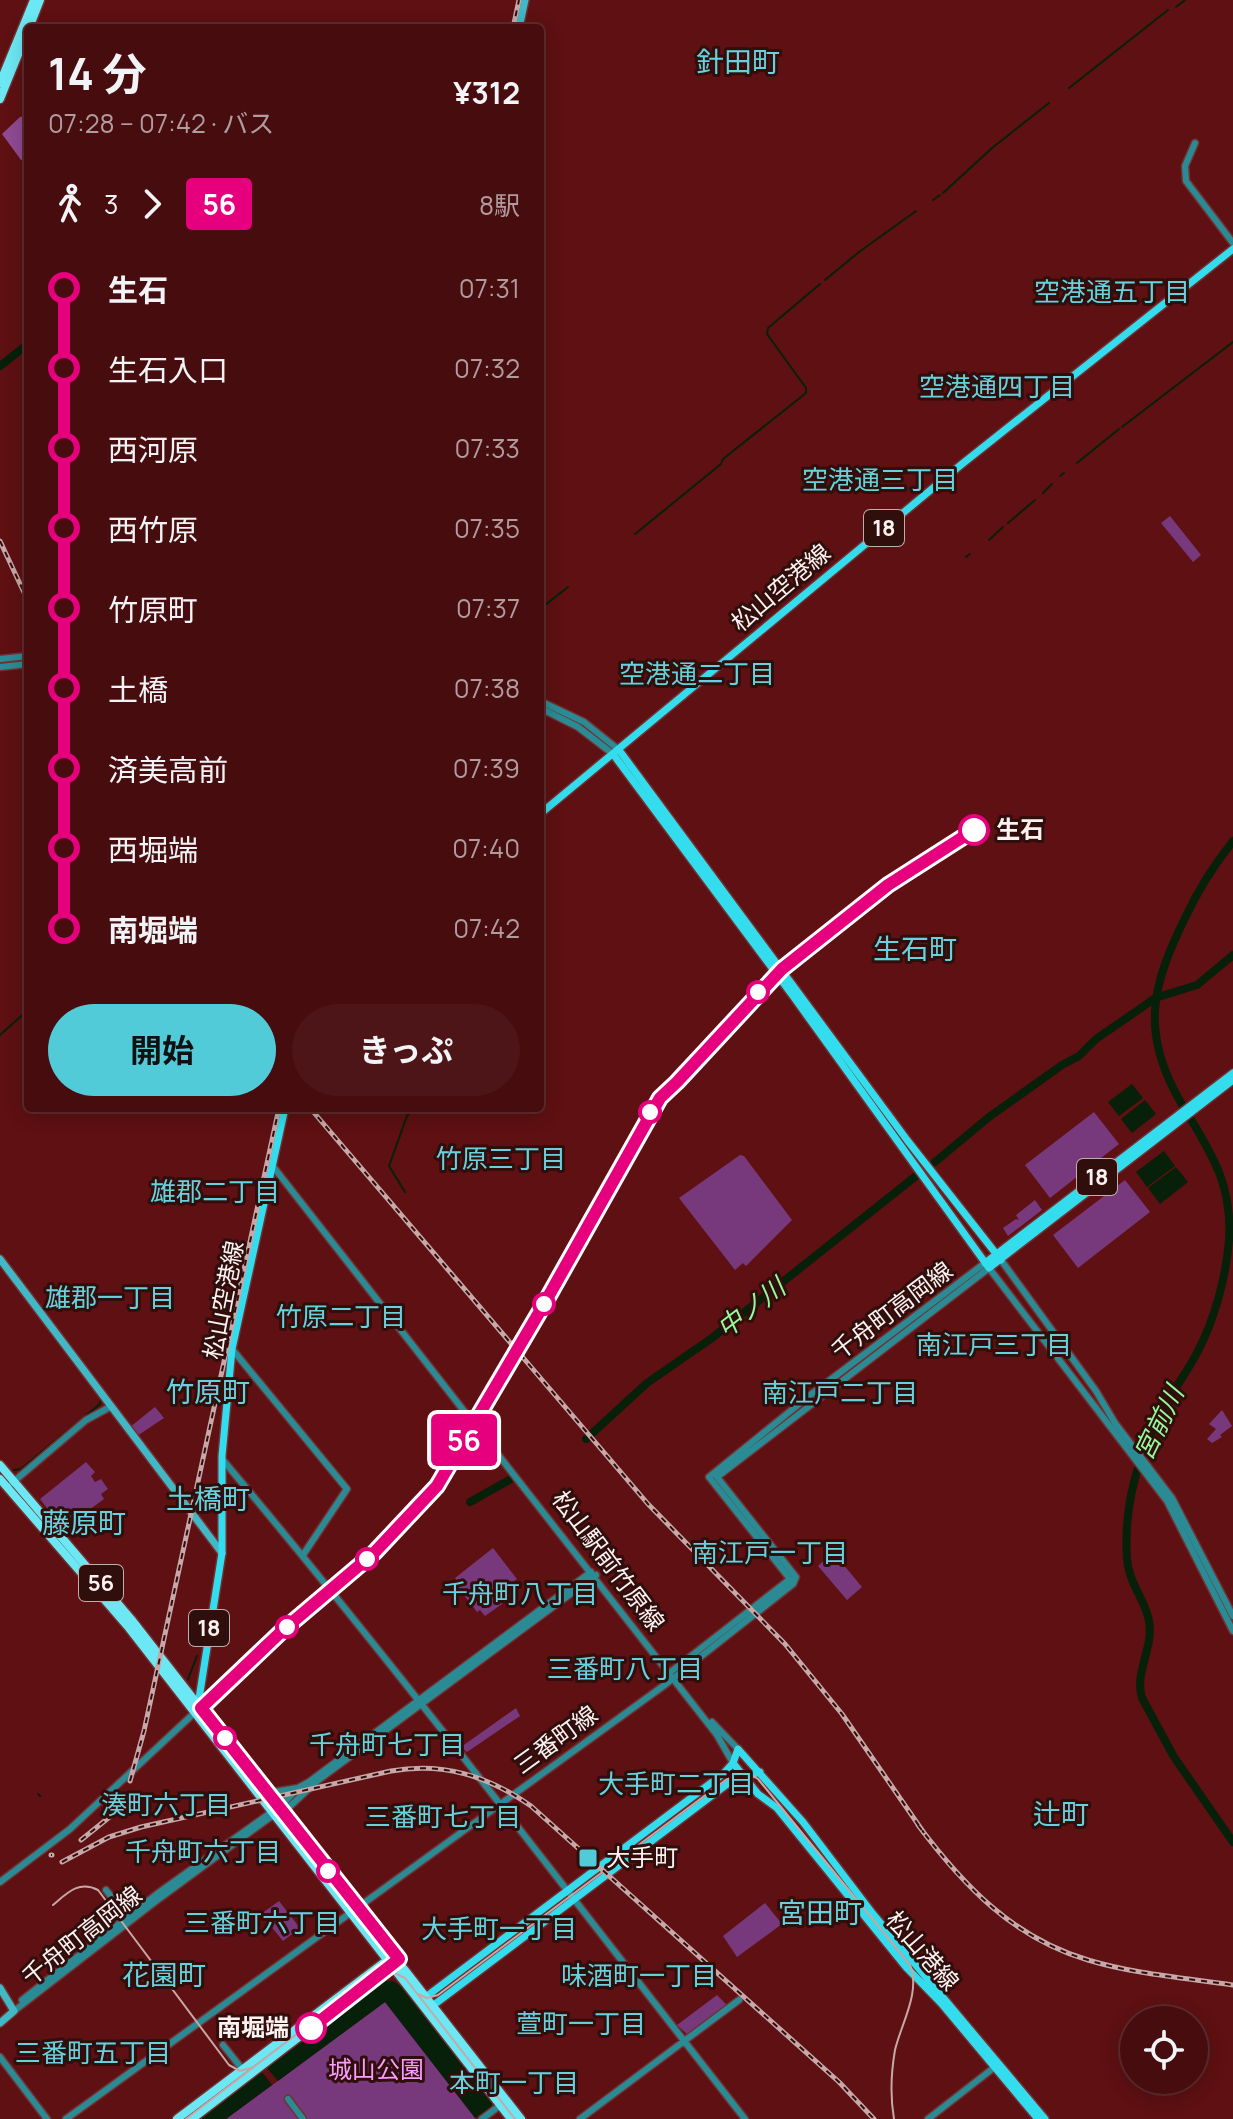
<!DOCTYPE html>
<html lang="ja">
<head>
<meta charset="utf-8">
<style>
  :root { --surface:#460c0e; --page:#4d1517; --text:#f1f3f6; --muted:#b09b9e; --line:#5e2c2e; --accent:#52cbd8 }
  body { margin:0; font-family:Manrope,"Noto Sans JP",sans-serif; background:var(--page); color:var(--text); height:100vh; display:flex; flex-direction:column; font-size:30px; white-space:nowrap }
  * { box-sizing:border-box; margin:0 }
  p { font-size:26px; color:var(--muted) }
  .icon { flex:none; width:44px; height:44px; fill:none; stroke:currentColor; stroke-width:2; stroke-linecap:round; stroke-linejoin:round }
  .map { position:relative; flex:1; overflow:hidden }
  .drawer { position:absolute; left:24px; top:24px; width:520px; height:1088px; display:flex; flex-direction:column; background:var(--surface); border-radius:8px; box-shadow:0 4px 20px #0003,0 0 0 2px var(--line) }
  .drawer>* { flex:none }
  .badge { padding:0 16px; border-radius:6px; font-size:28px; line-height:52px }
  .tools { position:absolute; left:1120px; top:2006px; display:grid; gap:16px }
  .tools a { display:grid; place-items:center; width:88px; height:88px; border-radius:50%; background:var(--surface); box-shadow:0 4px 20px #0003,0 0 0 2px var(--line); font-size:40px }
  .map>.badge { position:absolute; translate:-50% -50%; box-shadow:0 0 0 4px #fff }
  .legs { display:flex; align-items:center; gap:12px; height:88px; padding:0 24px; font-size:26px }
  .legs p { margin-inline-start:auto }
  .headline { display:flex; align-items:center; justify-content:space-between; height:136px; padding:0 24px }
  h1 { font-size:44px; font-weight:700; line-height:60px }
  .action { display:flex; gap:16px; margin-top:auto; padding:16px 24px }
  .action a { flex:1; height:92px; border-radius:48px; background:var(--accent); color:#111; font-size:32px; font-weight:700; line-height:92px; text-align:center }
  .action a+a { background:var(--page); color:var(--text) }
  ul { padding:0 24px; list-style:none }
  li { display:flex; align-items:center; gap:28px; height:80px; font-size:30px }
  li i { display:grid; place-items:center; width:12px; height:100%; margin:0 10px; background:currentColor }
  li i::after { content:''; width:20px; height:20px; margin:-10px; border:6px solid; border-radius:50%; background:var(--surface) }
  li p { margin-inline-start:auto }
  li:first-child i { background:linear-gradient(#0000 50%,currentColor 0) }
  li:last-child i { background:linear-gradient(currentColor 50%,#0000 0) }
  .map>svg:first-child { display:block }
</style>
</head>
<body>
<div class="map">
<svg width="1233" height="2119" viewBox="0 0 1233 2119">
  <rect width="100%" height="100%" fill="#5e1012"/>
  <path fill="#78397c" d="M1170 516 1201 555 1193 562 1161 523Z
    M1094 1112 1119 1144 1050 1198 1025 1165Z
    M740 1155 744 1156 792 1220 746 1266 743 1263 735 1270 679 1198Z
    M1125 1180 1150 1212 1078 1268 1053 1235Z
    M1035 1200 1042 1210 1008 1236 1003 1228 1016 1219 1019 1220 1016 1215Z
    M155 1407 164 1418 137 1436 130 1427Z
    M1222 1410 1232 1426 1220 1435 1222 1437 1212 1443 1207 1439 1216 1429 1209 1424Z
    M86 1462 95 1472 91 1476 95 1482 101 1479 108 1489 101 1494 104 1499 63 1529 40 1499Z
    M493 1548 517 1579 496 1594 502 1604 485 1616 480 1610 477 1612 456 1585 458 1582 455 1578Z
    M833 1552 862 1587 847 1600 818 1566Z
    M516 1708 520 1716 467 1752 461 1747Z
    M279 1901 300 1928 283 1941 261 1914Z
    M765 1903 782 1924 737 1957 723 1936Z
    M717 1995 727 2005 688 2035 677 2025Z
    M385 2002 476 2119H226Z"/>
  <path fill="#8f4a93" d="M25 116 28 120V157L21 160 2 134 20 117Z"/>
  <path fill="#062009" d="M1132 1084 1143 1098 1119 1116 1108 1102Z
    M1145 1100 1156 1114 1132 1133 1121 1119Z
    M1164 1151 1175 1166 1147 1187 1136 1172Z
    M1176 1167 1188 1182 1160 1204 1148 1188Z
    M384 1981H393L402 1987 492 2103 491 2107 475 2118 385 2002 278 2081 267 2068Z
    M262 2072 272 2085 226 2119H201Z"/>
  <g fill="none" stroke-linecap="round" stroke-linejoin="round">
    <path stroke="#062009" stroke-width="2" d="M1176 7 1185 0
      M1069 88 1168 10
      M943 193 992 148 1049 103
      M933 200 940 195
      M825 280 859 252 916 211
      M1122 427 1233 342
      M1077 463 1119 429
      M1060 476 1064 473
      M1043 493 1052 484
      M1008 523 1035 500
      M635 534 721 464 723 459 806 393V388L767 334 768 328 820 284
      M989 540 1003 527
      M966 557 970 554
      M540 609 568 587
      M0 1035 28 1010
      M405 1192 389 1166 407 1116 415 1108
      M54 1337 83 1375
      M14 1470 21 1469 100 1404 101 1399
      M188 1679 197 1656
      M38 1794 40 1796"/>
    <path stroke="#062009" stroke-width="8" d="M0 366 28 344
      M1233 841C1214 865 1198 890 1185 918 1152 985 1140 1032 1180 1101 1208 1149 1233 1181 1229 1240 1226 1277 1215 1318 1198 1351 1190 1367 1179 1382 1170 1397 1140 1447 1123 1500 1127 1559 1129 1584 1145 1599 1149 1621 1154 1648 1134 1673 1142 1698L1174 1757 1233 1842
      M935 1162 989 1117 1062 1065 1079 1056 1096 1039 1141 1008 1155 998 1197 985 1233 955
      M586 1439 647 1383 712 1338 916 1176
      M470 1502 511 1479
      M274 1644 309 1614"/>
    <defs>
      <path id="tertiary" d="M1195 143 1185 166 1186 181 1233 243
        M0 659 28 656
        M0 667 28 664
        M540 701 584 722 619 750
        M540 708 578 727 613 754
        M275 1169 717 1735 733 1763
        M1001 1260 1096 1391 1115 1423 1172 1498 1233 1616
        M232 1349 347 1489 303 1555
        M222 1459C403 1674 572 1898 745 2119
        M12 1483 86 1420 110 1407
        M668 1674 790 1579 709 1477 809 1396 985 1263
        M712 1722 738 1749
        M267 1793 298 1788
        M0 1882 70 1829 282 1631 374 1553 429 1496 450 1465 543 1306 620 1167
        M106 1890 128 1918
        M22 2000 157 1894 283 1804 298 1788 309 1782 591 1572
        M14 2011 160 1898 269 1818 287 1809 317 1781 596 1575
        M223 2045 243 2070
        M0 2057 47 2119
        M288 2099 303 2119
        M66 2119 666 1684 793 1584 796 1577 717 1477 989 1268 1167 1501 1233 1631
        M482 2119 502 2104
        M580 2119 739 2000
        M928 2119 996 2066"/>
      <path id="secondary" d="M519 28 525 0
        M0 1259 222 1553
        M0 1988 14 2011
        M0 2023 14 2011"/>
      <path id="primary" d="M619 750 907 1140 1001 1260
        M613 754 793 996 989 1268 1233 1080
        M540 814 962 464 1233 249
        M985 1263 1233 1073
        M198 1705 222 1553V1456L232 1349 285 1108
        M733 1763 758 1794 777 1808 906 1967 941 2003 1038 2119
        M423 1999 723 1774 733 1763 738 1749 803 1822 873 1914 1045 2119
        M431 2007 730 1782 760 1772"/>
      <path id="trunk" d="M29 28 40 0
        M0 83 34 0
        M0 99 28 30
        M0 1465 131 1619 521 2119
        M0 1479 129 1628 511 2119
        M177 2119 390 1958
        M192 2119 394 1964"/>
    </defs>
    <use href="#tertiary" stroke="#743031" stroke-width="9"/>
    <use href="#secondary" stroke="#743031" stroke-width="10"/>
    <use href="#primary" stroke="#743031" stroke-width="10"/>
    <use href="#trunk" stroke="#743031" stroke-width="11"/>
    <use href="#tertiary" stroke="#2b8b95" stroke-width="6"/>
    <use href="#secondary" stroke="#41b8c5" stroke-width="7"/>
    <use href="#primary" stroke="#34ddee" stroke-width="7"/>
    <use href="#trunk" stroke="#6ce8f4" stroke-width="8"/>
    <path stroke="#c7a7a7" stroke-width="2" d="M53 1905C67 1893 79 1880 98 1890L229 2065 240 2071 254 2067
      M418 1994 427 1998 438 1995 727 1779 747 1772 758 1779 910 1965C921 1992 901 2024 895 2050 891 2073 890 2096 894 2119
      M186 2119 375 1974 388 1970 405 1978 515 2119"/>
    <defs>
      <path id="rail" d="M513 28 519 0
        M0 541 28 601
        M310 1108 648 1504 785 1644 842 1714 924 1833
        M130 1781 144 1731 279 1108
        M918 1825C963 1885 1013 1938 1088 1960 1134 1974 1185 1978 1233 1985
        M81 1840 112 1815
        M51 1855H52
        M62 1862 109 1837 141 1827 391 1771C444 1762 488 1776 531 1806L839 2082 874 2119"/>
    </defs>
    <use href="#rail" stroke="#c7a7a7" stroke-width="5"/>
    <use href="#rail" stroke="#2f0e0c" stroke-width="2" stroke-dasharray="6" stroke-linecap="butt"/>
  </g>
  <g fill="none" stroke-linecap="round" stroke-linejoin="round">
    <defs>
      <path id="line-1" d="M311 2028 399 1959 201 1708 282 1631 374 1553 437 1486 543 1306 660 1098 677 1082 782 969 888 885 974 830"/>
    </defs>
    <use href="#line-1" stroke="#fff" stroke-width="18"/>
    <use href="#line-1" stroke="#e6007e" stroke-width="12"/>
  </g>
  <g fill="#fff" stroke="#e6007e" stroke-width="4">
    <circle cx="974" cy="830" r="14"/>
    <circle cx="758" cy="992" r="10"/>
    <circle cx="650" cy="1112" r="10"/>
    <circle cx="544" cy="1304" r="10"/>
    <circle cx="367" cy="1559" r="10"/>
    <circle cx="287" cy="1627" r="10"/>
    <circle cx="225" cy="1738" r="10"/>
    <circle cx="328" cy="1871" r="10"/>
    <circle cx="311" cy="2028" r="14"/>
  </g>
  <rect fill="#52cbd8" stroke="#2f0e0c" stroke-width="3" x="578" y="1848" width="20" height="20" rx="4"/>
  <g text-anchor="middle" stroke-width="6" stroke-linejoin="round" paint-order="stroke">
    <g fill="#2f0e0c" stroke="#beaeac" stroke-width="2">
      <rect x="864" y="510" width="40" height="36" rx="6"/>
      <rect x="1077" y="1159" width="40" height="36" rx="6"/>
      <rect x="79" y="1565" width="44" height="36" rx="6"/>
      <rect x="189" y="1610" width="40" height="36" rx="6"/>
    </g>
    <g font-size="22" font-weight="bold" fill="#fcf2f1">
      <text x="884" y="536">18</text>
      <text x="1097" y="1185">18</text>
      <text x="101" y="1591">56</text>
      <text x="209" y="1636">18</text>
    </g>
    <g font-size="24" fill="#fcf2f1" stroke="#2f0e0c">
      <text transform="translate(781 588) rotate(-40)" y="8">松山空港線</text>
      <text transform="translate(224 1300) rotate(-79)" y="8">松山空港線</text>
      <text transform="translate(892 1311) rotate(-37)" y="8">千舟町高岡線</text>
      <text transform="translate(608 1561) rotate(53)" y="8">松山駅前竹原線</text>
      <text transform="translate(556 1740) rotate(-36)" y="8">三番町線</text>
      <text transform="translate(82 1936) rotate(-38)" y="8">千舟町高岡線</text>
      <text transform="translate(922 1951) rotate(49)" y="8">松山港線</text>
    </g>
    <g font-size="24" font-weight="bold" fill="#fcf2f1" stroke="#2f0e0c" text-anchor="start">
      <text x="996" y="838">生石</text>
      <text x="289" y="2036" text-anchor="end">南堀端</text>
    </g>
    <g font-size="24" fill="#fcf2f1" stroke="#2f0e0c" text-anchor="start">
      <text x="606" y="1866">大手町</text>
    </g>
    <g font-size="24" fill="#f89cfd" stroke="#2f0e0c">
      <text x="376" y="2078">城山公園</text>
    </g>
    <g font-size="26" fill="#67d2de" stroke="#2f0e0c">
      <text x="1112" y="301">空港通五丁目</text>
      <text x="997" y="396">空港通四丁目</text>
      <text x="880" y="489">空港通三丁目</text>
      <text x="697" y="683">空港通二丁目</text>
      <text x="501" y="1168">竹原三丁目</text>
      <text x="215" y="1201">雄郡二丁目</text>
      <text x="110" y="1307">雄郡一丁目</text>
      <text x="341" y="1326">竹原二丁目</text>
      <text x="994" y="1354">南江戸三丁目</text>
      <text x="840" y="1402">南江戸二丁目</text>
      <text x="770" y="1562">南江戸一丁目</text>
      <text x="520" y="1603">千舟町八丁目</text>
      <text x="625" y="1678">三番町八丁目</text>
      <text x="387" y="1754">千舟町七丁目</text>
      <text x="676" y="1793">大手町二丁目</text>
      <text x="166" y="1814">湊町六丁目</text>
      <text x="443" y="1826">三番町七丁目</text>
      <text x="203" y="1861">千舟町六丁目</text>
      <text x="262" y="1932">三番町六丁目</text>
      <text x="499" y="1938">大手町一丁目</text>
      <text x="639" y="1985">味酒町一丁目</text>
      <text x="581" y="2033">萱町一丁目</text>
      <text x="93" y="2062">三番町五丁目</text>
      <text x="514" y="2092">本町一丁目</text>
    </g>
    <g font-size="26" font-style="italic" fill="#94fb99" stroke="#2f0e0c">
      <text transform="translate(751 1308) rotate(-38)" y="9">中ノ川</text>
      <text transform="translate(1159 1423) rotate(-64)" y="9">宮前川</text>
    </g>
    <g font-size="28" fill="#67d2de" stroke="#2f0e0c">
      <text x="738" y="72">針田町</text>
      <text x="915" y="959">生石町</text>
      <text x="208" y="1402">竹原町</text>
      <text x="208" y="1509">土橋町</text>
      <text x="84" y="1533">藤原町</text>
      <text x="1061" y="1824">辻町</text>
      <text x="820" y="1923">宮田町</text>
      <text x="164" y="1985">花園町</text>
    </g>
  </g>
</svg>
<div class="tools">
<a><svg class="icon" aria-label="locate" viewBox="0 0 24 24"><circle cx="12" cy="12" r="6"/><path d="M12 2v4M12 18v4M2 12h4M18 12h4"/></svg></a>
</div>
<b class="badge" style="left:464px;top:1440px;background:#e6007e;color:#fff">56</b>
<section class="drawer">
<div class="headline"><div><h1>14 分</h1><p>07:28 – 07:42 · バス</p></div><b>¥312</b></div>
<div class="legs"><svg class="icon" aria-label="walk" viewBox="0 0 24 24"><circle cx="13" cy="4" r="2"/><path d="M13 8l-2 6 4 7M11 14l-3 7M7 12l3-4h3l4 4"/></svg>3<svg class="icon" aria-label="forward" viewBox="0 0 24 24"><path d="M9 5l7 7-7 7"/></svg><b class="badge" style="background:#e6007e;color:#fff">56</b><p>8駅</p></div>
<ul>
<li><i style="color:#e6007e"></i><b>生石</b><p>07:31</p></li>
<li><i style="color:#e6007e"></i><span>生石入口</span><p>07:32</p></li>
<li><i style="color:#e6007e"></i><span>西河原</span><p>07:33</p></li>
<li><i style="color:#e6007e"></i><span>西竹原</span><p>07:35</p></li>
<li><i style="color:#e6007e"></i><span>竹原町</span><p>07:37</p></li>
<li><i style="color:#e6007e"></i><span>土橋</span><p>07:38</p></li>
<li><i style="color:#e6007e"></i><span>済美高前</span><p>07:39</p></li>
<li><i style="color:#e6007e"></i><span>西堀端</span><p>07:40</p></li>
<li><i style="color:#e6007e"></i><b>南堀端</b><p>07:42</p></li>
</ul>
<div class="action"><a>開始</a><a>きっぷ</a></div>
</section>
</div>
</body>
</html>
